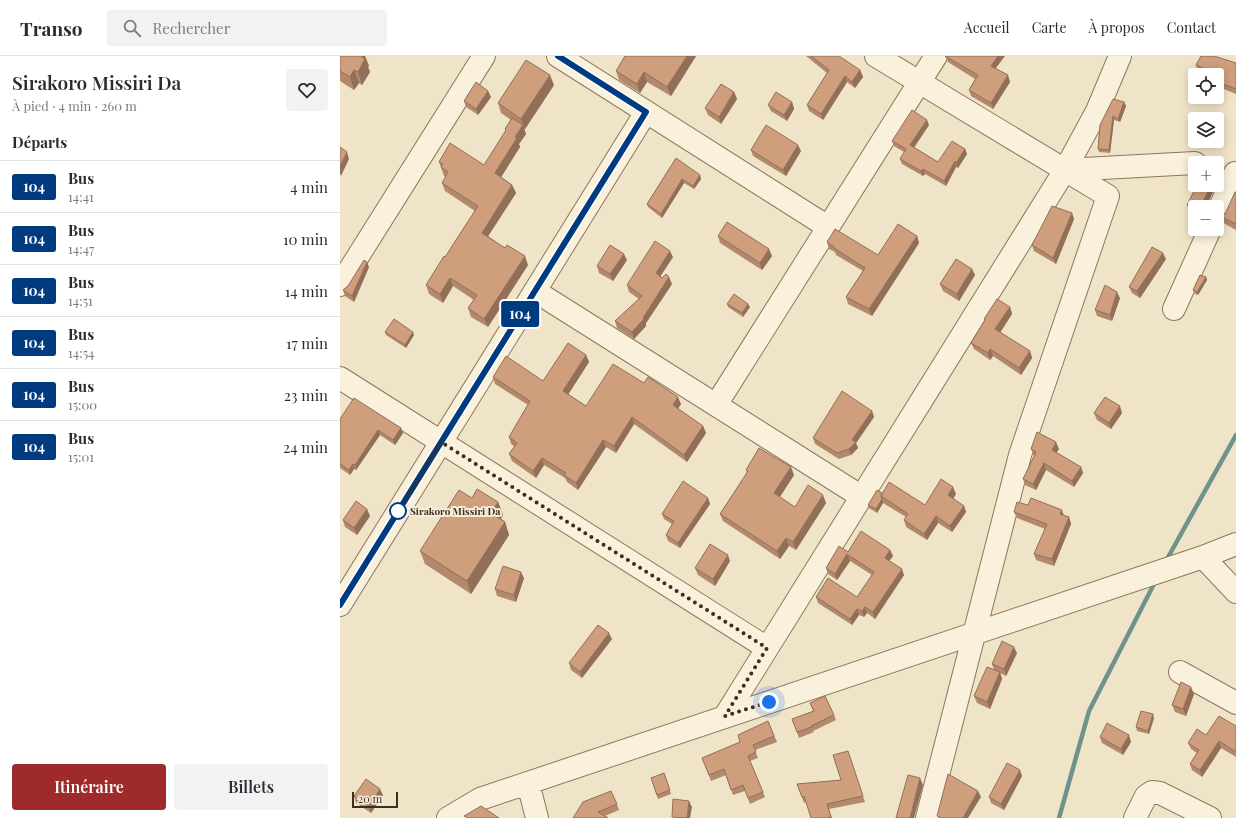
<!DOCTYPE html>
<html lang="fr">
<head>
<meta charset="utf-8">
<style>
  :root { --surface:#fff; --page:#f2f2f3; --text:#2b2b33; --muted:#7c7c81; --line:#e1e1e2; --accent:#9e2a2b }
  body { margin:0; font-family:"Playfair Display",serif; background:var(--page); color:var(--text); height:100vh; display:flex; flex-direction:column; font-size:15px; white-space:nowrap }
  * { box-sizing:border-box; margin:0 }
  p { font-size:13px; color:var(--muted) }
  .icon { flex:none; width:22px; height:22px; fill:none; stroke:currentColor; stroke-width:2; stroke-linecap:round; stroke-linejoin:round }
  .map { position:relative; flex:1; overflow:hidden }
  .sheet { display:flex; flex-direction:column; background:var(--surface); width:340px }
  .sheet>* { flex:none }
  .badge { padding:0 8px; border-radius:3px; font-size:14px; line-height:26px }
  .controls { position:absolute; left:848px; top:12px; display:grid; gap:8px }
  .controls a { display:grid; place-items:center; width:36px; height:36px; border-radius:4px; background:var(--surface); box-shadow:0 2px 10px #0003; font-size:20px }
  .scale { position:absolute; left:12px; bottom:10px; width:46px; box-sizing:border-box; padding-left:4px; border:2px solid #3d2e20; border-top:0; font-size:11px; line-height:14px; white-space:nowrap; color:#3d2e20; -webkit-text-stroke:3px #f7eed8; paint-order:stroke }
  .you { position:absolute; width:20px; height:20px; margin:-10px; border:3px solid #fff; border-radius:50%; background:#1a73e8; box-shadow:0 0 0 6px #1a73e833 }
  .map>.badge { position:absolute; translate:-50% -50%; box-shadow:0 0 0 2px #fff }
  h2 { padding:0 12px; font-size:15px; line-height:36px }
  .round { display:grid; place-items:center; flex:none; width:42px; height:42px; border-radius:4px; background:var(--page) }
  .head { display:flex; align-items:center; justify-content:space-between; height:68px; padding:0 12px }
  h1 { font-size:19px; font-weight:600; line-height:30px }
  .button { display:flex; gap:8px; margin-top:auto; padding:8px 12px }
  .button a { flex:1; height:46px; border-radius:4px; background:var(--accent); color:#fff; font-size:16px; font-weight:600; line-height:46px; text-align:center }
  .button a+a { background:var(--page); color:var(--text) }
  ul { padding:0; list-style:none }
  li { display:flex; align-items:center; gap:12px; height:52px; padding:0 12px; border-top:1px solid var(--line) }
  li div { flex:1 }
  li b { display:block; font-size:15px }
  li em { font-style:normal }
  li .badge { min-width:44px; font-weight:700; text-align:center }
  header { display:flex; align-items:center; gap:24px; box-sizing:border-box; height:56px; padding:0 20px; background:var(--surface); border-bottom:1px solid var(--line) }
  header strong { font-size:19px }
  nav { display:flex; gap:22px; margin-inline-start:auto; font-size:14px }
  .search { width:280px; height:36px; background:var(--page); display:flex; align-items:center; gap:10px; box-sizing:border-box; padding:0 14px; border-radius:4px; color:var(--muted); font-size:15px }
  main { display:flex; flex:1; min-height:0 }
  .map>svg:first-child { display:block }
</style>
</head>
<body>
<header>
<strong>Transo</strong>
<div class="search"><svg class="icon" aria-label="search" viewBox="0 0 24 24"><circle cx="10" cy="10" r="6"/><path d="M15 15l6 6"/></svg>Rechercher</div>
<nav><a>Accueil</a><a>Carte</a><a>À propos</a><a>Contact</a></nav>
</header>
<main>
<section class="sheet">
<div class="head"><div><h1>Sirakoro Missiri Da</h1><p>À pied · 4 min · 260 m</p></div><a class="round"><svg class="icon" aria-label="heart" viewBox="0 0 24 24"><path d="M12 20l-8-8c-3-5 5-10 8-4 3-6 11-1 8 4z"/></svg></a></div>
<h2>Départs</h2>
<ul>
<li><span class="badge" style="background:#003b80;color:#fff">104</span><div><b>Bus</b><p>14:41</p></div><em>4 min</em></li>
<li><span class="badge" style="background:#003b80;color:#fff">104</span><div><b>Bus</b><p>14:47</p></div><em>10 min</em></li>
<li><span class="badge" style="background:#003b80;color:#fff">104</span><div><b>Bus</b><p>14:51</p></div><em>14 min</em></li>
<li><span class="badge" style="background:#003b80;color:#fff">104</span><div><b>Bus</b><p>14:54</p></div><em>17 min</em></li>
<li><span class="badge" style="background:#003b80;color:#fff">104</span><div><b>Bus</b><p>15:00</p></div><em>23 min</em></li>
<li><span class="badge" style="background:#003b80;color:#fff">104</span><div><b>Bus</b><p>15:01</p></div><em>24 min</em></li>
</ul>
<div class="button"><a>Itinéraire</a><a>Billets</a></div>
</section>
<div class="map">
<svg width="896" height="762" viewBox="0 0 896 762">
  <rect width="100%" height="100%" fill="#f0e4c8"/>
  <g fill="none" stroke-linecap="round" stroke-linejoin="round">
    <path stroke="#6f938a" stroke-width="4.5" d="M826 505 896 379
      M719 762 749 655 816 524"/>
    <defs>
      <path id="minor" d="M218 0 488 171
        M536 0 768 140 680 399 587 762
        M725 114 855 107
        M877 158 895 117
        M0 229 144 0
        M195 235 522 441
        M834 253 870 173
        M0 322 427 592
        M376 349 596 0
        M863 501 896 536
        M0 549 306 56
        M840 616 896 647
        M385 660 725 114 757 55 780 0
        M188 727 197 762
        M108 762 140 743 863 501 896 488
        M795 762 806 740 812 736 820 737 870 762"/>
    </defs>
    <use href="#minor" stroke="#8d765c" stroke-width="24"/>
    <use href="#minor" stroke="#faf1dc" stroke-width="22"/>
  </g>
  <path fill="#b2896c" d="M0 0H25L29 10 28 11 30 16 22 29 19 27 14 34 0 25Z
    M285 0H356L331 40 307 26 300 37 279 24 276 15Z
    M466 0H497L520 14 523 21 515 32 507 26 483 64 469 55 467 49 487 17Z
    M605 0 670 26 653 53 631 40 629 34 635 23 608 6Z
    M896 7V38L879 31 877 26 878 24H877V19H867L858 15 856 9Z
    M214 29 185 73H184L186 78 179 88 180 91 161 121 172 129 176 137 148 180 188 209 148 271 131 261 128 252 134 244 113 230 103 247 89 238 86 229 105 201 135 155 105 135 102 127 106 121 104 120 99 106 144 109 166 75 165 73 171 64 161 57 158 47Z
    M148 35 151 41 138 59 126 51 124 45Z
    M394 36 397 43 381 68 368 59 365 52Z
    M452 46 454 53 447 65 431 55 428 49Z
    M784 46 786 50 780 66 774 64 770 97 759 96 758 93 760 69Z
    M589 69 574 92 598 106 625 93 627 98 618 112 616 111 606 130 585 118 583 120 562 108 560 103 564 96 554 90 552 85Z
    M411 94 461 95 446 120 413 100Z
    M336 102 361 123 354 133 344 127 322 162 308 151 307 148Z
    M857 129H876L866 151H855V157L850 156 847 149Z
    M896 136V174L885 168 882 161 886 156Z
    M732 157 734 163 716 208 694 195 692 189Z
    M378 180 432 200 422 214 380 187Z
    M577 180 579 187 532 260 508 248 506 241 523 215 496 199 495 196 489 193 487 186 538 199Z
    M333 201 320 220 332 228 306 267V270L294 283 277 272 275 265 299 243 289 236 287 229Z
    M826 203 800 242 792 237 789 231Z
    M287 204 273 225 259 217 257 210Z
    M29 211 14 246 5 240 3 234Z
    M632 213 635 219 619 245 603 235 600 228Z
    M866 221 867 224 858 239 855 238 853 234Z
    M780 242 772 265 757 260 755 254Z
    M387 248 410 251 403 261 388 251Z
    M670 251 672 258 660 276 690 295 692 302 681 319 653 300 650 304 634 293 631 287 645 266 644 263Z
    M45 276 74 279 66 292 46 279Z
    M246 299 249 306 228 338 246 350 304 327 341 348 338 353 363 370 366 377 347 406 294 368 276 397 266 391 238 434 227 426 225 422 204 409 196 422 172 405 169 398 175 391 171 388 169 381 188 349 155 328 153 321 203 325Z
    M532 355 534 361 516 387 518 392 511 399 499 403 475 388 473 382Z
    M754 357H782L771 373 757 364Z
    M0 363 61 372 63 377 55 389 40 379 16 414 14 413 10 419 0 412Z
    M691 393H719L716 396 741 411 743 417 734 431 706 414 696 434 685 429 683 423 694 400Z
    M406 414 454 419 440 441 455 451 486 447 456 494 449 490 440 503 383 465 380 458 407 417Z
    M542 437 585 449 616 438 613 443 624 450 626 456 612 476 598 467 587 484 566 471 564 464 566 461 543 447 537 457 529 452 528 449Z
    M132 442 158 446 163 459 161 463 165 466 169 479 131 538 85 508 80 495Z
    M368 442 370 448 340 492 328 485 326 479 332 468 324 463 322 458Z
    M674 456 724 460 729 461 731 468 714 510 696 504 694 498 705 473 677 462Z
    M30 460 17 479 5 471 3 464Z
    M550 494 553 500 549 505 564 519 535 563 527 557 524 561 519 559 512 569 478 547 476 541H517L532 519 510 505 497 524 488 518 486 512 508 496Z
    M390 505 375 530 358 519 355 512Z
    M184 522 176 546 157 540 155 533Z
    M272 583 242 622 231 614 229 607Z
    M677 597 666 620 660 617 662 623 650 653 637 647 634 640 654 614 652 608Z
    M854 638 846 660 835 656 832 649Z
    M470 647 494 659 496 664 473 675 474 676 459 682 452 663 473 655Z
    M814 662 809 678 797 675 796 671Z
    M428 665 437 686 415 694 418 702 410 705 425 741 410 748 405 735 393 739 386 719 371 725 362 702 400 686Z
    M896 670V701L881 692 862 721 852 714 850 708 857 697 851 693 848 687 866 679Z
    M760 681 791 686 783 699 762 687Z
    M510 701 525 746 489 753 492 762H471L466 746 464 747 457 728 501 724Z
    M324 717 331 738 318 743 311 722Z
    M682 720 664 754 651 747 649 741Z
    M43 739 31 757 16 747 14 740Z
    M277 748 279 754 265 760 233 762Z"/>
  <path fill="#916f58" d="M22 0H25L29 10 28 11 30 16 22 29 18 16Z
    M347 0H356L331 40 327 31Z
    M658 0H665L653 16 651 10Z
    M14 14 19 27 14 34 10 21Z
    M520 14 523 21 515 32 512 26Z
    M304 16 307 26 300 37 297 28Z
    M210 19 214 29 185 73 181 63Z
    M668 19 670 26 653 53 651 47Z
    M505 20 507 26 483 64 481 58Z
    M148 35 151 41 138 59 136 53Z
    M394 36 397 43 381 68 379 61Z
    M452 46 454 53 447 65 444 59Z
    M784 46 786 50 780 66 778 63Z
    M773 60 774 64 770 97 769 94Z
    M587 64 589 69 572 94 570 89Z
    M183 69 186 78 179 88 180 91 158 126 155 117 175 81Z
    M458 89 461 95 446 120 443 114Z
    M625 93 627 98 618 112 616 107Z
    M7 96 9 103 1 120 0 117V110Z
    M615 105 616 111 606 130 604 125Z
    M583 113 585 118 583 120 581 115Z
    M878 113 880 120 877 127V115Z
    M360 119 361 123 354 133 353 130Z
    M342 123 344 127 322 162 321 158Z
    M172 129 176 137 145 185 142 177Z
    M871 129H876L866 151H863V146Z
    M732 157 734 163 716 208 713 202Z
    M577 180 579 187 532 260 529 253Z
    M429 193 432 200 422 214 420 207Z
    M330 195 333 201 318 224 316 217Z
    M823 197 826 203 800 242 797 235Z
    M284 198 287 204 273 225 270 218Z
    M185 200 188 209 148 271 144 263Z
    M27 206 29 211 14 246 12 240Z
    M632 213 635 219 619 245 617 238Z
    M329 221 332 228 306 267V270L294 283 292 276 303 262Z
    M866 221 867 224 858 239 857 236Z
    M110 222 113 230 103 247 100 238Z
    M777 236 780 242 772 265 770 259Z
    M408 248 410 251 403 261 402 257Z
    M670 251 672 258 658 280 655 273Z
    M73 276 74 279 66 292 65 289Z
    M650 293 653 300 650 304 648 297Z
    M690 295 692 302 681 319 679 312Z
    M246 299 249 306 226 342 223 335Z
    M338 341 341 348 335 356 333 349Z
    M780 350 782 357 771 373 769 367Z
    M532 355 534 361 516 387 518 392 511 399 509 393 512 384Z
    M292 361 294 368 276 397 274 390Z
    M363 370 366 377 347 406 344 399Z
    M61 372 63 377 55 389 53 384Z
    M38 374 40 379 16 414 15 409Z
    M263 384 266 391 238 434 236 427Z
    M716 386 719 393 714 400 712 394Z
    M202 402 204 409 196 422 193 415Z
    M704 407 706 414 696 434 693 428Z
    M13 408 14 413 10 419 9 414Z
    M451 411 454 419 437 445 434 437Z
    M741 411 743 417 734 431 732 425Z
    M613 431 616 438 611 446 608 439Z
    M483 439 486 447 456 494 453 486Z
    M368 442 370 448 340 492 338 487Z
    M542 443 543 447 537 457 536 453Z
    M158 446 163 459 156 470 151 457Z
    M624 450 626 456 612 476 610 470Z
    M27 453 30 460 17 479 14 472Z
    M722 454 724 460 720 458Z
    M596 460 598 467 587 484 584 478Z
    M729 461 731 468 714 510 712 503Z
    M165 466 169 479 131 538 127 525Z
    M446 482 449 490 440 503 437 495Z
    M550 494 553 500 547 508 545 502Z
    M507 498 510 505 497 524 495 518Z
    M388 499 390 505 375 530 373 523Z
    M562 513 564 519 535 563 533 556Z
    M181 516 184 522 176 546 174 539Z
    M525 551 527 557 524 561 522 555Z
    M517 553 519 559 512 569 510 563Z
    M269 577 272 583 242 622 240 616Z
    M674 591 677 597 666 620 664 613Z
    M660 616 662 623 650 653 647 646Z
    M851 631 854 638 846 660 843 653Z
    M813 658 814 662 809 678 808 675Z
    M789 679 791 686 783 699 781 693Z
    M879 685 881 692 862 721 860 714Z
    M680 714 682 720 664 754 661 748Z
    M580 722 583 729 574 762H570Z
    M40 733 43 739 31 757 29 750Z
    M638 735 641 741 628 762H623Z
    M349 745 352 751 350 762H347Z"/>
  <path fill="#cf9f7d" stroke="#916f58" d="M0 0H22V1L25 3 18 16 14 14 10 21 0 15Z
    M285 0H347L327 31 304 16 297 28 276 15Z
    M471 0H499L520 14 512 26 505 20 481 58 467 49 489 14Z
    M605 0H658L651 10 668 19 651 47 629 34 638 19Z
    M861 0H874L896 7V33L877 26 879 20 856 9Z
    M186 4 210 19 181 63 158 47Z
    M136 26 148 35 136 53 124 45Z
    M381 28 394 36 379 61 365 52Z
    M436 36 452 46 444 59 428 49Z
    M773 43 784 46 778 63 773 60 769 94 758 93 760 69Z
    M572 54 587 64 570 89 598 106 612 85 625 93 616 107 615 105 604 125 583 113 581 115 560 103 566 93 552 85Z
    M172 62 183 69 175 81 177 82 155 117 172 129 142 177 165 192 167 189 185 200 144 263 128 252 137 239 110 222 100 238 86 229 104 200 105 201 138 150 102 127 108 116 101 111 103 108 99 106 110 87 144 109 166 74 165 73Z
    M426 69 458 89 443 114 411 94Z
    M0 91 7 96 0 110Z
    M336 102 360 119 353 130 342 123 321 158 307 148Z
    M857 129H871L863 146V151H855L847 149Z
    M895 136H896V168L882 161 886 156Z
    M712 150 732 157 713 202 692 189Z
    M387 166 429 193 420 207 378 180Z
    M558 168 577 180 529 253 506 241 525 212 494 192V191L487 186 495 173 538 199Z
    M315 185 330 195 316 217 322 222 326 218 329 221 303 262 304 263 292 276 275 265 302 240 287 229Z
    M270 189 284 198 270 218 257 210Z
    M812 191 823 197 797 235 789 231Z
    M616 203 632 213 617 238 600 228Z
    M24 204 27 206 12 240 3 234 8 230Z
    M860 219 866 221 857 236 853 234Z
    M765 229 777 236 770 259 755 254Z
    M394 238 408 248 402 257 387 248Z
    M657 243 670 251 655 273 690 295 679 312 650 293 648 297 631 287 645 264 644 263Z
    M54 263 73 276 65 289 45 276Z
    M228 287 246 299 223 335 246 350 273 308 304 327 308 321 338 341 333 349 363 370 344 399 292 361 274 390 263 384 236 427 224 419 226 417 202 402 193 415 169 398 177 387 169 381 190 345 153 321 166 300 203 325Z
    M502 335 532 355 512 384 516 386 509 393 497 397 473 382Z
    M765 341 780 350 769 367 754 357Z
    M14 342 61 372 53 384 38 374 15 409 13 408 9 414 0 408V363Z
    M697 376 716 386 712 394 741 411 732 425 704 407 693 428 683 423 696 396 691 393Z
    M419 392 451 411 434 437 455 451 468 429 483 439 453 486 446 482 437 495 380 458 408 415 406 414Z
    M601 423 613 431 608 439 624 450 610 470 596 460 584 478 564 464 568 458 541 440 549 426 585 449Z
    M343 425 368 442 338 487 326 479 334 465 322 458Z
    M137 433 158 446 151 457 165 466 127 525 80 495 119 434 132 442Z
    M537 434 542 437 541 440 542 443 536 453 528 449Z
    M691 442 722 454 720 458 729 461 712 503 694 498 707 468 674 456 677 446 688 449Z
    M16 445 27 453 14 472 3 464Z
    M521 475 550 494 545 502 562 513 533 556 525 551 522 555 517 553 510 563 476 541 488 522 517 541 534 516 507 498 495 518 486 512 499 490 508 496Z
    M370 488 388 499 373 523 355 512Z
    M163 510 181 516 174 539 155 533Z
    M258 569 269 577 240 616 229 607Z
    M662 585 674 591 664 613 652 608Z
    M647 611 660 616 647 646 634 640Z
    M841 626 851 631 843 653 832 649Z
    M485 640 494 659 471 670 472 671 457 676 452 663 474 655 470 647Z
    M801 655 813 658 808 675 796 671Z
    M879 660 896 670V696L879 685 860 714 850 708 859 694 848 687 857 673 866 679Z
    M428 665 434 680 413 689 416 696 408 700 423 736 408 742 403 729 391 734 384 713 369 719 362 702 400 686 398 679Z
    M767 667 789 679 781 693 760 681Z
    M508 695 523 740 487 748 491 761 487 762H471L464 740 462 741 457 728 501 724 493 699Z
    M667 707 680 714 661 748 649 741Z
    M324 717 330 734 317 739 311 722Z
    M608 718 638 735 623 762H602L597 760Z
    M568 719 580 722 570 762H556Z
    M26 723 40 733 29 750 14 740Z
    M271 735 277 748 258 756 268 762H233L243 746Z
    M333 743 349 745 347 762 332 761Z
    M141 750 159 762H128L124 760Z"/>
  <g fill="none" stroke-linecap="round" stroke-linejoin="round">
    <defs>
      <path id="line" d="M0 549 306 56 218 0"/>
    </defs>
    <use href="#line" stroke="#fff" stroke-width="9"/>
    <use href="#line" stroke="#003b80" stroke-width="6"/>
    <path stroke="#3d2e20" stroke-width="4" stroke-dasharray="0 7.2" d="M58 455 101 386 427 592 385 660 429 646"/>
  </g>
  <circle fill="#fff" stroke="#003b80" stroke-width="2" cx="58" cy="455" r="8"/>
  <g text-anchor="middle" stroke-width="4" stroke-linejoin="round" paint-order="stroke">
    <g font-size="10" font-weight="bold" fill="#3d2e20" stroke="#f7eed8" text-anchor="start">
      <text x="70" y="459">Sirakoro Missiri Da</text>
    </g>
  </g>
</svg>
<div class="controls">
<a><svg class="icon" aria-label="locate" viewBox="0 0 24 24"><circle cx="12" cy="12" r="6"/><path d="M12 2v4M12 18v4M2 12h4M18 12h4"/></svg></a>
<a><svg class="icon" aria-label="layers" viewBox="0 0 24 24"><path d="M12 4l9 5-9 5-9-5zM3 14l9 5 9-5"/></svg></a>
<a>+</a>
<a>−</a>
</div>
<div class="scale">20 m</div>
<div class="you" style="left:429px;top:646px"></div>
<b class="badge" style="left:180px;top:258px;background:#003b80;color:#fff">104</b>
</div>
</main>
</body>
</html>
